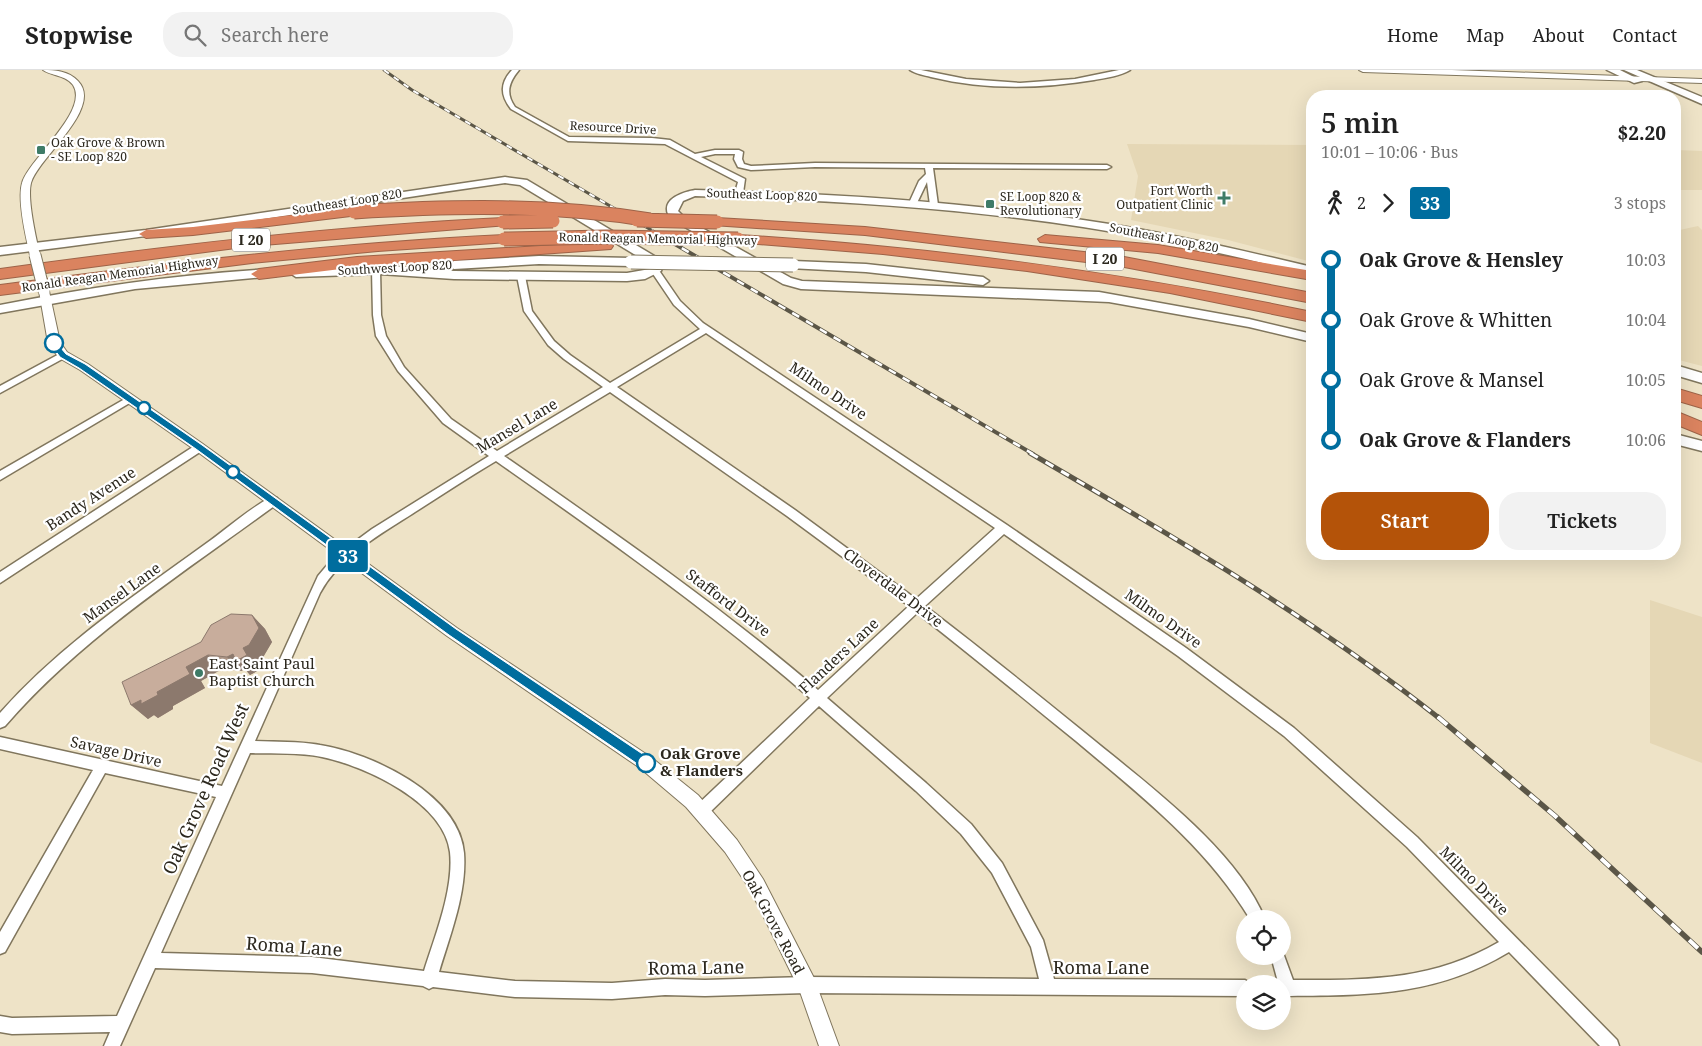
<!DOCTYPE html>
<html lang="en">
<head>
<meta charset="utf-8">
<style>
  :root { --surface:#fff; --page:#f2f2f2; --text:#222; --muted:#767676; --line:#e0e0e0; --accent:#b45309 }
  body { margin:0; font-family:"Noto Serif",serif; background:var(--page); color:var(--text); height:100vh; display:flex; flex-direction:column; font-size:19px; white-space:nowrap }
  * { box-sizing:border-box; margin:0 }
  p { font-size:16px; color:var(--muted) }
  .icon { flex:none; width:28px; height:28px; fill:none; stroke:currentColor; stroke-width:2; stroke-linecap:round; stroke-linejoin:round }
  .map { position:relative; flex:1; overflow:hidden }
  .sheet { position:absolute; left:1306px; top:20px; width:375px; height:470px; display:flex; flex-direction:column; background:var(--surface); border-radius:20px; box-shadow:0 5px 20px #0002 }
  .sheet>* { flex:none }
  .badge { padding:0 10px; border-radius:4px; font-size:18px; line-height:32px }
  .controls { position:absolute; left:1236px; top:840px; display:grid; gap:10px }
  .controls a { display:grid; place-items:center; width:55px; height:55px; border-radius:50%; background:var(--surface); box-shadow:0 5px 20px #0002; font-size:25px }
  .map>.badge { position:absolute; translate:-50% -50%; box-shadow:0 0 0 2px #fff }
  .legs { display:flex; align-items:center; gap:8px; height:55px; padding:0 15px; font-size:16px }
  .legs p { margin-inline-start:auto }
  .headline { display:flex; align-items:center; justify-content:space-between; height:85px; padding:0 15px }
  h1 { font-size:28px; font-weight:600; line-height:38px }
  .button { display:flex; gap:10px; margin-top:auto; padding:10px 15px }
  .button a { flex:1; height:58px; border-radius:20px; background:var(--accent); color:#fff; font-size:20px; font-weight:600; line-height:58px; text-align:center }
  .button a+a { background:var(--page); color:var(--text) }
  ul { padding:0 15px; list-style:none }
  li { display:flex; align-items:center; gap:18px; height:60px; font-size:19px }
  li i { display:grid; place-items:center; width:8px; height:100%; margin:0 6px; background:currentColor }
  li i::after { content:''; width:12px; height:12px; margin:-6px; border:4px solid; border-radius:50%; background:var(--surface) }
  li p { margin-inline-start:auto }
  li:first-child i { background:linear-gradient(#0000 50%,currentColor 0) }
  li:last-child i { background:linear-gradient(currentColor 50%,#0000 0) }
  header { display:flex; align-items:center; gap:30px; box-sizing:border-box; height:70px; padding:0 25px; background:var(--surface); border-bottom:1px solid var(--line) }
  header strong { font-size:24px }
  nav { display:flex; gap:28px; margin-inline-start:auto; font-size:18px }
  .search { width:350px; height:45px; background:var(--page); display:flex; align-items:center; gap:12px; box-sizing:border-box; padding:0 18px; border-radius:20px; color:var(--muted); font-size:19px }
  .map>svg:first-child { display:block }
</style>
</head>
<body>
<header>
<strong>Stopwise</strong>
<div class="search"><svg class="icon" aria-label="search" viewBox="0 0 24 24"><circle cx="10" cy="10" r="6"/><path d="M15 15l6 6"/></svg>Search here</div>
<nav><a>Home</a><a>Map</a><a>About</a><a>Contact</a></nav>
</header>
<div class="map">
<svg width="1702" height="976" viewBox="0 0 1702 976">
  <rect width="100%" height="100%" fill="#eee3c7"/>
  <path fill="#e5d7b5" d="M1127 74 1312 75V192L1228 170 1131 150 1138 106Z
    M1675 80 1702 81V120H1677L1675 118Z
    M1698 156 1702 160V296L1675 289V161Z
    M1650 530 1702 547V693L1650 673Z"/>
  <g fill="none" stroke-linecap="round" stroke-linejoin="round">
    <defs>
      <path id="minor" d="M512 0H519C509 12 505 23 515 37L569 67 652 68 670 70 695 84 715 80H739L743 82 742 89 744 94 751 96 815 93 1107 95 1111 97 1107 99 933 98 938 135 934 137 930 135 927 112 916 135 909 133 919 111 926 104 925 98 815 97 751 100 738 97 734 89 735 84H715L701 87 745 109 743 123 739 125 735 123 738 112 665 74 568 71 511 39C500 25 500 13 512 0Z
        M910 0H921L966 9 1020 13 1075 9 1119 0H1130C1121 6 1105 8 1094 10 1040 19 984 20 931 7 924 5 916 4 910 0Z
        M376 197 380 200 381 245 386 266 404 297 451 349 497 381 603 317 564 289 548 275 524 241 517 206 518 204 521 203 525 206 532 241 554 271 570 285 610 313 700 259 674 235 651 201 652 199H658L680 231 703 253 1007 455 1186 578 1294 658 1417 767 1617 970 1619 976H1600L1509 882C1434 927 1367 925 1282 926V914H1276L1278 912 1271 886H1282V880L1293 910C1369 910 1432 911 1499 872L1407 777 1284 666 1178 586 1004 464 925 536C979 577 1032 620 1085 663 1143 711 1236 778 1265 849H1250C1206 776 1140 725 1076 671 1023 628 971 585 917 543L827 628 926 713 971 754 1002 793 1043 870 1054 909 1245 910 1251 914H1245V926L807 923 705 926 665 925 612 929 515 927 433 917 429 919 423 916 312 903 155 898 120 976H104L110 962 12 964 0 962V946L12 948 117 946 216 727 105 703 5 882 0 884V862L93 700 0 679V667L222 716 318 506 334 487 372 459 489 386 443 353 398 301 376 266 373 245 372 200ZM706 263 995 458 916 529 795 440 617 317ZM610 322 787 446 909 536 818 620C719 535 612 461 504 386ZM496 391C603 466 711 542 810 628L696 736 694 741 696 746 701 748 706 746 819 636 916 721 961 764 992 803 1031 877 1039 909 807 907 705 910 665 909 612 913 515 911 439 902C450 865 467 823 464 783 459 724 371 683 320 675 298 671 276 672 255 671L320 523C340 486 381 464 415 442 442 425 469 407 496 391ZM250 683C273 684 298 682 322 687 365 696 444 732 450 782 454 819 435 866 424 901L312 887 161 883Z
        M63 282 66 283V287L0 323V316Z
        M130 326 135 329 133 331 0 410V401Z
        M199 373 204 377 203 380 0 513V502Z
        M273 427 277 428 278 431 277 434C183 503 81 568 5 656L0 658V643C61 574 137 524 211 470 225 460 259 431 273 427Z"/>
      <path id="tertiary" d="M43 0C55 0 69 1 78 11 104 38 38 88 31 113 27 129 36 168 40 185L35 188 30 185C26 168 17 130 22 113 28 90 90 41 73 15 66 5 51 6 43 0Z
        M1359 0H1452L1702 9V13L1363 2Z
        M44 218 49 221 60 272 67 282 88 294 203 374 457 558 652 688 698 725 737 770 763 809 814 908 839 976H819L799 919 751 821 725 782 686 737 640 698 447 566 195 380 80 300 59 288 48 273 39 221Z"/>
      <path id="secondary" d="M1607 0H1620L1642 11 1634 13Z
        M1624 0H1637L1702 27V34Z
        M505 107 527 110 656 187 662 198 661 201 645 209 627 211 454 209 380 204 296 207 290 203 296 199 387 196 454 201 627 203 650 199 647 192 520 115 505 113C337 137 169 165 0 185V177L146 160Z
        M695 120C825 123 954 131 1083 150 1160 161 1236 179 1312 197V205C1236 186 1160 169 1083 157 954 137 825 130 695 126L683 131 678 141 686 149 791 208 802 211 1099 222 1249 249 1312 264V272L1249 257 1109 232 801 219 783 214 678 153 668 144C662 129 683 122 695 120Z
        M539 186 631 188 637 192 631 196 539 194 454 199 448 195 454 191Z
        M793 191 866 194 983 207 989 211 983 215 866 202 789 198 787 195 789 192Z
        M272 199 278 203 276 206 135 219 0 243V235C90 217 180 204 272 199Z
        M1675 295 1702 303V313L1675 305Z
        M1675 364 1702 371V381L1675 374Z"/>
      <path id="motorway" d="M354 138 361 142 359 145 193 165 146 168 139 164 146 160 193 157Z
        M503 148 508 149 510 152 508 155 251 176 0 209V199C167 176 334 156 503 148Z
        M717 148 865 157 1119 186 1312 223V233L1119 196 865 165 712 155 710 152Z
        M504 165 509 166 511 169 509 172 378 181 252 193 0 225V215C168 193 335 173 504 165Z
        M738 165C932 177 1122 202 1312 242V252L1170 223 1027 201 883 184 733 172 731 169Z
        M1045 165 1158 175 1312 201V210L1158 183 1040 172 1038 169Z
        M606 172 611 173 613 176 611 179 357 197 259 209 251 204 259 199 357 187Z
        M1675 318 1702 326V338L1675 330Z
        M1675 341 1702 352V365L1675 354Z"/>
    </defs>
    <use href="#minor" stroke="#80765d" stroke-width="3"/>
    <use href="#tertiary" stroke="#80765d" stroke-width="2"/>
    <use href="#secondary" stroke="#80765d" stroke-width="3"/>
    <use href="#motorway" stroke="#9d6348" stroke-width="2"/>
    <use href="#minor" fill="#fff" fill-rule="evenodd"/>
    <use href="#tertiary" fill="#fff" fill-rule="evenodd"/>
    <use href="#secondary" fill="#fff" fill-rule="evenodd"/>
    <use href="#motorway" fill="#da835f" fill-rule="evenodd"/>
    <defs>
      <path id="rail-far3" d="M384 0 412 20 670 171"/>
      <path id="rail-far2" d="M668 170 1033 384"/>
      <path id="rail-far1" d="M1030 383C1171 465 1311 547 1439 648"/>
      <path id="rail" d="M1438 647 1554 745 1702 882"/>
    </defs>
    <use href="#rail-far3" stroke="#5b5647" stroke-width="3"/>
    <use href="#rail-far2" stroke="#5b5647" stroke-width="4"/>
    <use href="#rail-far1" stroke="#5b5647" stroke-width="5"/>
    <use href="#rail" stroke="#5b5647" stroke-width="5.5"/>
    <use href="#rail-far3" stroke="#fff" stroke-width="2" stroke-dasharray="6" stroke-linecap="butt"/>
    <use href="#rail-far2" stroke="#fff" stroke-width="2.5" stroke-dasharray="8" stroke-linecap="butt"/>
    <use href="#rail-far1" stroke="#fff" stroke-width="3" stroke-dasharray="9" stroke-linecap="butt"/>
    <use href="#rail" stroke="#fff" stroke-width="4" stroke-dasharray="12" stroke-linecap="butt"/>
    <defs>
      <path id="tertiary-bridge" d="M35 185 44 221"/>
      <path id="secondary-bridge" d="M631 192 793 195"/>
      <path id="motorway-bridge" d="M354 142C454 136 551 134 650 150
        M637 150 717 152
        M503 152 553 151
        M504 169 606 167 738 169"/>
    </defs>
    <use href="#tertiary-bridge" stroke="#80765d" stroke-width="13" stroke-linecap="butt"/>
    <use href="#secondary-bridge" stroke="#80765d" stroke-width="15" stroke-linecap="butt"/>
    <use href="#motorway-bridge" stroke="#9d6348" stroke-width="15" stroke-linecap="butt"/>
    <use href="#tertiary-bridge" stroke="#fff" stroke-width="11"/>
    <use href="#secondary-bridge" stroke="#fff" stroke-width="13"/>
    <use href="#motorway-bridge" stroke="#da835f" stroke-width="13"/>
  </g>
  <path fill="#ac9586" d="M252 545 265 559 272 572 262 589 257 592 261 599 250 605 245 599 241 601 222 599 201 611 205 618 173 636V639L158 648 154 645 148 649 131 635 201 572Z"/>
  <path fill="#8c796d" d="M252 545 265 559 272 572 262 589 257 592 261 599 250 605 245 599 241 601 227 587Z
    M208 585 222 599 201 611 205 618 173 636V639L158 648 154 645 148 649 131 635 186 597Z"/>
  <path fill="#c8ad9c" stroke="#8c796d" d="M231 544 252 545 259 558 249 575 243 578 247 585 236 591 233 584 227 587 208 585 186 597 190 604 157 622 158 625 141 634V630L131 635 122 612 201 572 211 555Z"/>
  <path fill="#006d9e" stroke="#fff" d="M54 270 66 284 85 294 202 375 456 559 650 689V697H642L449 565 196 379 79 298 60 287 50 273Z"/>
  <g fill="#3e7b67" stroke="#fff" stroke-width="2">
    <rect x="36" y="75" width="10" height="10" rx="2.5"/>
    <path d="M1221.5 120.5h5v5h5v5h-5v5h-5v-5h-5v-5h5z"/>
    <rect x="985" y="129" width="10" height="10" rx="2.5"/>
    <circle cx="199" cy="603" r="5"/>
  </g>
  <g fill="#fff" stroke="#006d9e" stroke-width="2.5">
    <circle cx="54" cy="273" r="9"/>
    <circle cx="144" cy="338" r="6"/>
    <circle cx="233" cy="402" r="6"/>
    <circle cx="646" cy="693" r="9"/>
  </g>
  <g text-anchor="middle" stroke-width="4.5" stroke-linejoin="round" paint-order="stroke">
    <g font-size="12" fill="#2c281e" stroke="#fff">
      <text transform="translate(613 58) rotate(3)" y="4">Resource Drive</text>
      <text transform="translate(762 125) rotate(2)" y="4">Southeast Loop 820</text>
      <text transform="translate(347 132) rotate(-9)" y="4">Southeast Loop 820</text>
      <text transform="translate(1164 168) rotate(11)" y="4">Southeast Loop 820</text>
      <text transform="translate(658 169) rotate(1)" y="4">Ronald Reagan Memorial Highway</text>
      <text transform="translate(395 198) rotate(-3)" y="4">Southwest Loop 820</text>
      <text transform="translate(120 204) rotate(-8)" y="4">Ronald Reagan Memorial Highway</text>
    </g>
    <g font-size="12" fill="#2c281e" stroke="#fff" text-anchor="start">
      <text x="51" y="77">Oak Grove &amp; Brown<tspan x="51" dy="14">- SE Loop 820</tspan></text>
      <text x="1213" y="125" text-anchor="end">Fort Worth<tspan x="1213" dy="14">Outpatient Clinic</tspan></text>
      <text x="1000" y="131">SE Loop 820 &amp;<tspan x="1000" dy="14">Revolutionary</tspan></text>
    </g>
    <g fill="#fff" stroke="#6b6862" stroke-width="1">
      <rect x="232" y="158.5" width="38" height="23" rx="4"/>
      <rect x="1086" y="177.5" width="38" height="23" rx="4"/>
    </g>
    <g font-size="14" font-weight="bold" fill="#2c281e">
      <text x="251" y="175">I 20</text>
      <text x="1105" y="194">I 20</text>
    </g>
    <g font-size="15" fill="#2c281e" stroke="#fff">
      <text transform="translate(828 321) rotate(34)" y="5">Milmo Drive</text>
      <text transform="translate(517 356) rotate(-31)" y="5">Mansel Lane</text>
      <text transform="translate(91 429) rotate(-33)" y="5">Bandy Avenue</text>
      <text transform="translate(893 518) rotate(37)" y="5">Cloverdale Drive</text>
      <text transform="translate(122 523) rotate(-36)" y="5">Mansel Lane</text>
      <text transform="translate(728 533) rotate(37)" y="5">Stafford Drive</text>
      <text transform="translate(1163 549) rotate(35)" y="5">Milmo Drive</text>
      <text transform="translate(839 586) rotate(-43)" y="5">Flanders Lane</text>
      <text transform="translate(116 682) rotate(13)" y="5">Savage Drive</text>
      <text transform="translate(1474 811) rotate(45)" y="5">Milmo Drive</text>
      <text transform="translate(773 852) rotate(62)" y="5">Oak Grove Road</text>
    </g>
    <g font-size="15" fill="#2c281e" stroke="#fff" text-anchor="start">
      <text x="209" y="599">East Saint Paul<tspan x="209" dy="17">Baptist Church</tspan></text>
    </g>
    <g font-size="15" font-weight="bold" fill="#2c281e" stroke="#fff" text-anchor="start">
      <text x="660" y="689">Oak Grove<tspan x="660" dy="17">&amp; Flanders</tspan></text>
    </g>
    <g font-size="18" fill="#2c281e" stroke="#fff">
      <text transform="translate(206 719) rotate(-66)" y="6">Oak Grove Road West</text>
      <text transform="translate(294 877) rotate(4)" y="6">Roma Lane</text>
      <text transform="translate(696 898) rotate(-1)" y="6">Roma Lane</text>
      <text x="1101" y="904">Roma Lane</text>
    </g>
  </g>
</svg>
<div class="controls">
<a><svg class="icon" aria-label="locate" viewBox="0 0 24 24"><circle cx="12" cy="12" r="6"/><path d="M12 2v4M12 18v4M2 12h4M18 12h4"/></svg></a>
<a><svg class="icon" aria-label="layers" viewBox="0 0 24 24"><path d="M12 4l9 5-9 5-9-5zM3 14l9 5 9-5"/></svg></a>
</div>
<b class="badge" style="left:348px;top:486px;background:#006d9e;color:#fff">33</b>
<section class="sheet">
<div class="headline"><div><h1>5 min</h1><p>10:01 – 10:06 · Bus</p></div><b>$2.20</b></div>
<div class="legs"><svg class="icon" aria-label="walk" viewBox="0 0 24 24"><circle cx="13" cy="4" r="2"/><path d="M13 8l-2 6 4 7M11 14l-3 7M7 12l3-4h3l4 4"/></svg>2<svg class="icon" aria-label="forward" viewBox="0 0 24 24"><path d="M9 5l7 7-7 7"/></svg><b class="badge" style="background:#006d9e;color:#fff">33</b><p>3 stops</p></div>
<ul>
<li><i style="color:#006d9e"></i><b>Oak Grove &amp; Hensley</b><p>10:03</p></li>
<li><i style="color:#006d9e"></i><span>Oak Grove &amp; Whitten</span><p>10:04</p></li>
<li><i style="color:#006d9e"></i><span>Oak Grove &amp; Mansel</span><p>10:05</p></li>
<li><i style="color:#006d9e"></i><b>Oak Grove &amp; Flanders</b><p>10:06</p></li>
</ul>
<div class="button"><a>Start</a><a>Tickets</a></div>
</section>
</div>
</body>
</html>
